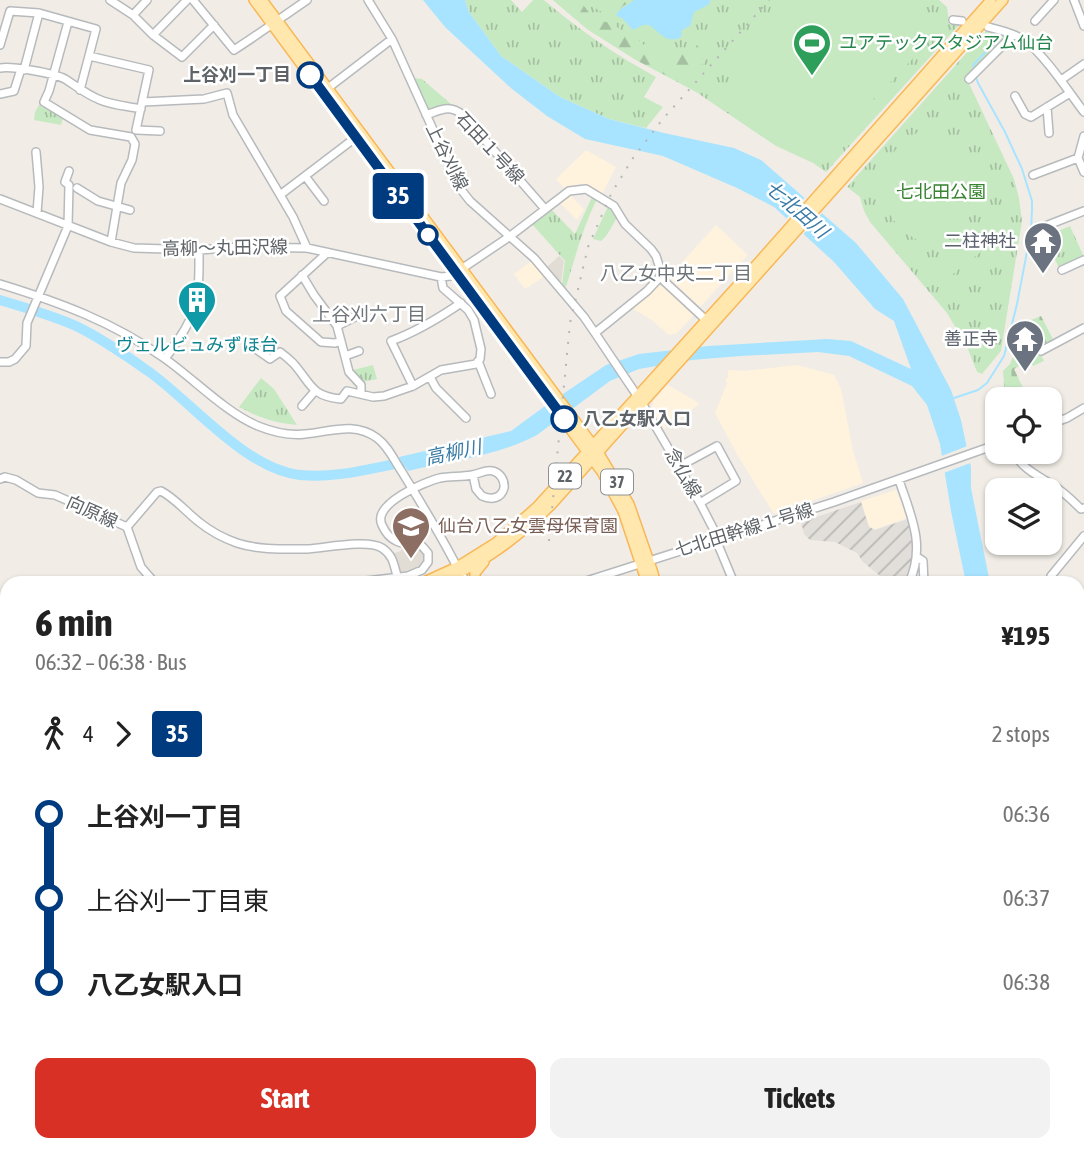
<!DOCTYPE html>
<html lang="en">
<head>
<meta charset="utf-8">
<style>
  :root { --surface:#fff; --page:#f2f2f2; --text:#222; --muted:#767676; --accent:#d93025 }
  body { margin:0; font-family:"Asap Condensed","Noto Sans JP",sans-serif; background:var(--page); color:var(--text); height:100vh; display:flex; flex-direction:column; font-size:26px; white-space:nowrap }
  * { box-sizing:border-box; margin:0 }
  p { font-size:23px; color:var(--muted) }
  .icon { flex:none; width:38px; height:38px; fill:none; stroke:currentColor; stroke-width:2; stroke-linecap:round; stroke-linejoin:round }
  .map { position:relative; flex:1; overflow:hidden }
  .drawer { position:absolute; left:0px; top:576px; width:1085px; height:576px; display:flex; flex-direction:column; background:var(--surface); border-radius:21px 21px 0 0; box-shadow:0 2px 5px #0004 }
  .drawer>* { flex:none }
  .badge { padding:0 14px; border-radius:5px; font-size:24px; line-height:46px }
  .tools { position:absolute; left:985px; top:387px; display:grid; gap:14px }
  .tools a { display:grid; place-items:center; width:77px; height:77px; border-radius:14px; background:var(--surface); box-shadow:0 2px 5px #0004; font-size:35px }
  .map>.badge { position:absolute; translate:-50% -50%; box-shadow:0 0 0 4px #fff }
  .legs { display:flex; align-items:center; gap:10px; height:77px; padding:0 35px; font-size:23px }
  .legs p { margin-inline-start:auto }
  .headline { display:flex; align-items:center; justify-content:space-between; height:119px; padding:0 35px }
  h1 { font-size:38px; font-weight:700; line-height:52px }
  .action { display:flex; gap:14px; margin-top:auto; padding:14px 35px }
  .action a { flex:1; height:80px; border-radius:14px; background:var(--accent); color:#fff; font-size:28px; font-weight:700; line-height:80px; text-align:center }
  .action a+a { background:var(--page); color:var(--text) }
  ul { padding:0 35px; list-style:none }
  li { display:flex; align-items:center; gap:24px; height:84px; font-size:26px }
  li i { display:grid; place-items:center; width:10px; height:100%; margin:0 9px; background:currentColor }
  li i::after { content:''; width:18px; height:18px; margin:-9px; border:5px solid; border-radius:50%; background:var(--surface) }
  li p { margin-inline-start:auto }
  li:first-child i { background:linear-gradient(#0000 50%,currentColor 0) }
  li:last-child i { background:linear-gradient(currentColor 50%,#0000 0) }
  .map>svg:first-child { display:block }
</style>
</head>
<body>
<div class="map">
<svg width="1084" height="1150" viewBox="0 0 1084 1150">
  <defs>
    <pattern id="industrial-furrows" width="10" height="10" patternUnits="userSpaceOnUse" patternTransform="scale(1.75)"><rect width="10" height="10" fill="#e2dfda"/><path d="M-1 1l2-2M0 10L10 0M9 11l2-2" fill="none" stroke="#bab8b5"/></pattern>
    <pattern id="grass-tufts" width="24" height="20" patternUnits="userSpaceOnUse" patternTransform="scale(1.75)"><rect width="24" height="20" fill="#c7e9c2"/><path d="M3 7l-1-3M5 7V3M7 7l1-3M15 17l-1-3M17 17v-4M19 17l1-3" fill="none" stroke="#a5c0a1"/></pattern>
    <pattern id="forest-firs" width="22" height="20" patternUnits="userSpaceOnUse" patternTransform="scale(1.75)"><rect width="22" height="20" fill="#c7e9c2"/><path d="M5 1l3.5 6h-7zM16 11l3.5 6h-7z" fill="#a5c0a1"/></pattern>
    <pattern id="cemetery-stones" width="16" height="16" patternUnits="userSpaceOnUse" patternTransform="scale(1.75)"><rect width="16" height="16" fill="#c7e9c2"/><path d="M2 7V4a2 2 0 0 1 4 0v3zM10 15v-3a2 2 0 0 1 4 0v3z" fill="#a5c0a1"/></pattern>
  </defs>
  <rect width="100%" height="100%" fill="#f1ede6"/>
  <path fill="#fff3dd" d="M586 150 616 167 602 194 586 185 579 184 565 189 556 179Z
    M569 194 584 209 577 220 559 202Z
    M716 225 748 255 700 307 669 278 673 274 670 271 673 267 676 269Z
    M532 261 545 276 525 289 514 274Z
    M660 280 696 313 677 333 669 335 653 321 630 307Z
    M797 365 834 375 841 389 853 451 863 483 774 514 738 456 715 413 727 383 725 379 728 378V370L743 371Z
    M668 385 699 403 698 405 664 429 652 409 653 401Z
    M896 490 907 518 875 529 869 526 861 501Z"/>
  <path fill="url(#industrial-furrows)" d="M861 502 869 527 875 530 908 519 913 542 912 561 907 583 885 580 863 562 857 553 835 542 810 540 804 534 801 522Z"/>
  <path fill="#e1dcd4" d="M559 256 564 261 561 283 547 267Z
    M402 547 421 550 425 555V560L421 567 403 573 399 571 394 553 401 551Z"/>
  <path fill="url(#grass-tufts)" d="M465 0H511L522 12 533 0H544C579 30 616 55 656 77L644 97 663 107 646 128 609 119 560 97 501 56 469 12Z
    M553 0H939L947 7 949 24 959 25 826 172 813 163 776 146 696 92 636 60 587 29Z
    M986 31 1006 34 1005 38 966 77 1014 179 1019 198 1022 221 1001 351 982 374 977 372 967 347 947 313 870 222 864 211 860 197 847 187Z
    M415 78 422 79 451 104 432 111 427 109Z
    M39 105 63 118 61 125 34 120 35 112Z
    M592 197 597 199C583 227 575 258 566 287L562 284 565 261 531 223 550 208 575 234Z
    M1070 226 1084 257 1059 268 1044 237Z
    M373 365 377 379 363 382 353 370Z
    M261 378 274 389 297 425C274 423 260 418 239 407Z"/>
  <path fill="url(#forest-firs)" d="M553 0H583L584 6 595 20 612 23 622 31 625 28 645 46 652 47 662 55H680L691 43H695L698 46 704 62 684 85 636 60 587 29Z
    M591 0H634L623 6 617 13 624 21 621 25 610 16V14L607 12 604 13 595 8Z
    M380 1145V1144L475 1145 472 1150H377Z"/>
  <path fill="url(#cemetery-stones)" d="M1041 316 1054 341 1039 350 1044 361 1033 366 1029 361 1014 369 1028 398 1005 399 1003 371 1010 364 1015 351H1017L1020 335 1019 322 1031 320Z"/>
  <path fill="#c7e9c2" d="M790 0H906V4H910V7L913 8 917 14 921 16V20L924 23 923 28 926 32 924 36 925 40 922 43V48L918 50V54L913 57 912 60 909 61 908 64 905 65 904 68 901 69 900 72 897 73 896 76 893 78V81L889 82V85L886 86 885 89 882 90 881 93 878 94 877 97 874 98 873 101 870 102 869 105 866 107V109L862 111V114L858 115C850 125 841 140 829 146L826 150H823L819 153 815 152 811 155 807 153 803 154 800 151H795L793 147H788L786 141H782L781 138 778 137 773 130 770 129 765 122 761 121V118H757V114H753V111L749 110 748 106H745L744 103 739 100 738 96 734 94V89L731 86 732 82 730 78 732 74 730 70 733 67V62L736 60 739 54 743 53V50L746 49 747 45H750L751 41H754V37H758L759 33 762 32V29L766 28V25L770 24V21L774 20V16H778V12H781L782 8 785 7 786 4H789Z
    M926 129 991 181 990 193 927 245C914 239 901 231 893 219 887 211 885 202 884 192 881 162 898 139 926 129Z
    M609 204 617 218C611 226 609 235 601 241L593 239Z
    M969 232 975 239 959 252 953 244Z
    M978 243 984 250 967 262 962 255Z
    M943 253 948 260 932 272 927 265Z
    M990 258 995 265 979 278 974 270Z
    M951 263 957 271 941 283 935 276Z
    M963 279 969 286 953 298 947 291Z"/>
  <path fill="#a8e4ff" d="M423 0H465L469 12 501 56 560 97 609 119 664 133 734 148 761 160 856 243 903 299 951 390 961 420 971 467V488L990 583H966L951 511 940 444 927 405 912 386 849 356 818 352 741 356 692 360 639 369 610 381 537 435C498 456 451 461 408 471L399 457 511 431 545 406 606 365 639 354 708 346 827 339 851 341 911 369 894 321 875 309 834 262 774 207 737 188 663 156 585 139 547 116 512 89 445 27Z
    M634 0H711L708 5 694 12 690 26 682 30 681 37C666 45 660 32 649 25H643L633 30 622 18 616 16C619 7 628 6 634 0Z
    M1078 1109H1084V1143L1078 1141Z"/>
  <path fill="#f1ede6" d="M807 195 825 210 801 237 784 221Z
    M970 445 973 462 941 474 939 457Z"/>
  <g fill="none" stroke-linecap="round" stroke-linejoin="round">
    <path stroke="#a8e4ff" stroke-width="2" d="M974 69 973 65 1001 36
      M954 398 978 390 987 383 1004 356 1017 304 1031 231 1032 210V201L1022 169 1005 132 978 83 975 75
      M547 1150 553 1144"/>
    <path stroke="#a8e4ff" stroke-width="10" d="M0 300C26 308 51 315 76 326 101 338 125 355 148 371 192 402 245 469 300 475 339 479 378 466 416 460
      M0 719 7 710"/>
    <defs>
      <path id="minor" d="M110 0 133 15 153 35
        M187 0 153 35 182 57 214 25
        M193 0 234 50C259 34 282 17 307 0
        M368 0 392 39 459 187 470 201 534 258 584 317 595 333 642 403 700 503 716 534 719 547 734 583
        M1074 0 1084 26
        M133 15 147 0
        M953 20 962 21
        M1035 21 1054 0
        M68 22 49 91 44 102 90 130 131 137 135 144 132 160 121 183 111 242
        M988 27C1000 30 1014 33 1024 40 1045 55 1068 91 1084 112
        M0 45 10 11 39 13 96 29 80 90
        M89 56 149 70 136 130 160 131
        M0 68C12 66 54 73 65 79 76 86 86 94 98 99 110 105 127 106 141 109
        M24 70 39 13
        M969 79 1013 35
        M1061 80 1084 64
        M328 88 392 39
        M0 94 14 91 21 69
        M1015 96 1025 114 1031 117 1070 93
        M143 102 204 99 227 93 233 115 293 217 307 248
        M1047 107 1049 133
        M426 115C441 110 449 104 463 115L545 209
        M36 152 39 187 37 213
        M1078 158 1084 172
        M1033 175 1078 158 1084 136
        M305 176 324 201
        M77 188 98 201 130 210
        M280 195 355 138
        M0 199 111 242 134 248 199 250 240 247 307 248 441 277 451 276 509 237 569 191 586 189 614 206 625 224 651 249 656 256 664 281 706 320
        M1048 225 1084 211
        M327 253 280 296 286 311 321 342 335 343 341 341
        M1062 270 1084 260
        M302 275 314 295 337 326 349 372 361 385V394
        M0 284C59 302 113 322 164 358 194 379 225 412 258 426 273 432 289 436 305 434 330 432 354 421 377 438 388 446 394 460 402 472 422 505 443 538 460 573L468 583
        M337 326 363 313
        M595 333 647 291 662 275
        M253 347 270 359 280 352C284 355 289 359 293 363 311 383 310 396 341 399L347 391 373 397 384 396 413 386 441 370 476 364 480 359 481 349 474 320 468 310 443 288 441 277
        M1041 351 1084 328
        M345 356 359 351
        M165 358C170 353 174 346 178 340 201 307 199 288 199 250
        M478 361 491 394
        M0 362H9L15 359 26 346 27 323 68 226 69 185 65 182 69 171
        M430 377 436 388 466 418
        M413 386 391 341C416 332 439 318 461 303
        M302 406 315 391
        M1050 424 1067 418 1084 408
        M1014 452C1021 468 1037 475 1051 484 1063 491 1072 500 1081 509L1084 508
        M680 466 717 446 736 481 700 503
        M0 479 5 477 16 480 38 493 55 495 127 527 141 567 155 583
        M899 480C911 516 926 545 909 583
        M127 527 157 492 161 491C176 499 186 512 199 522 210 531 223 538 237 543 258 550 285 549 307 549 325 548 368 539 382 548 393 555 394 565 397 576
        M917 557 923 561 924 583
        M350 583 408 576 422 570 428 562V553L422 546C404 544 390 544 382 525 372 504 424 482 440 478 450 476 461 477 472 475 479 474 486 469 493 471 500 473 505 480 504 488 501 499 491 500 482 496L476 489 473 475
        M580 583 834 502 998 444
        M1055 583 1051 576 1084 536
        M1078 632 1084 645
        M0 645 7 641
        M1078 697 1084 691
        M1078 733 1084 742
        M0 746 7 738
        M0 773 5 792 0 816
        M1078 895 1084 886
        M0 898 7 885
        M1078 928 1084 931
        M0 934 7 941
        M1078 966 1084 970
        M0 981 7 977
        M0 998 7 1005
        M1078 1002 1084 1006
        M0 1028 7 1023
        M1078 1038 1084 1042
        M0 1070 7 1066
        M0 1084 7 1089
        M7 1101V1121
        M8 1144V1150
        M135 1144 141 1150
        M328 1144 336 1150
        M604 1144 614 1150
        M642 1144 644 1150
        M696 1144 701 1150
        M848 1144 851 1150 857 1144
        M894 1144 899 1150
        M978 1144 987 1150
        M1048 1144 1072 1150
        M92 1150 105 1144
        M256 1150 260 1144
        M305 1150 309 1144
        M571 1150 574 1144
        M672 1150 676 1144
        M824 1150 830 1144
        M918 1150 923 1144
        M961 1150 965 1144"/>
      <path id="major" d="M254 0 602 472 623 511 647 583
        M262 0 598 452 629 504 653 573 655 583
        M422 583 457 567 497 542 537 507 759 262 991 0
        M438 583C483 563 516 539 551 505L1003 0
        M475 583V573L484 562
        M0 661 7 657
        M772 1144 777 1150"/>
    </defs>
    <use href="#minor" stroke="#b7babd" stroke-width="10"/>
    <use href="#major" stroke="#f9b757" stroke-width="12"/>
    <use href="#minor" stroke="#fff" stroke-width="7"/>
    <use href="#major" stroke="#ffe7ad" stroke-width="9"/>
    <path stroke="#b5b6b7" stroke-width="2" stroke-dasharray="2 9" stroke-linecap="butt" d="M549 541 570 323 588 247 611 194 633 158 662 120 769 0
      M476 1150 479 1144"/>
  </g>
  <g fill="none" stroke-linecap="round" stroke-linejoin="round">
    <defs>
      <path id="line-1" d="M310 75 564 419"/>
    </defs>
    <use href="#line-1" stroke="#fff" stroke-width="16"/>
    <use href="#line-1" stroke="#003b80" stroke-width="10"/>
  </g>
  <defs>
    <symbol id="stadium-pin" viewBox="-11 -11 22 30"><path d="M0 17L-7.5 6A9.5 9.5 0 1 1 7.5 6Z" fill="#2e9e5b" stroke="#fff"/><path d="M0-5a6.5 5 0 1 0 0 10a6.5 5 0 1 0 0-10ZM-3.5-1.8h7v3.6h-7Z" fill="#fff"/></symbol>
    <symbol id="temple-pin" viewBox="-11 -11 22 30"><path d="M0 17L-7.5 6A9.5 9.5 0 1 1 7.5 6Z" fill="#6b7280" stroke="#fff"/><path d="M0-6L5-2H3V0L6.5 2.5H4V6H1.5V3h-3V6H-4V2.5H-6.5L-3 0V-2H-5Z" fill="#fff"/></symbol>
    <symbol id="building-pin" viewBox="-11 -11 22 30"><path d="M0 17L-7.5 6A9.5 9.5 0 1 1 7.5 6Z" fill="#0f9aa8" stroke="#fff"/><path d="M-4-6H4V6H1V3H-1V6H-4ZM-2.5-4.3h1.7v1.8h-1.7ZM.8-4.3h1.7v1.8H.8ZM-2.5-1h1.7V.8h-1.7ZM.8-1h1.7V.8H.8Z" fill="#fff"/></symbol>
    <symbol id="school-pin" viewBox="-11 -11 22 30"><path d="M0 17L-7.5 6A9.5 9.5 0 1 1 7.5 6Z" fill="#8d6e63" stroke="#fff"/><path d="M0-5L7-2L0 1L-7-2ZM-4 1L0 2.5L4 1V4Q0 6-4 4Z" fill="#fff"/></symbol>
  </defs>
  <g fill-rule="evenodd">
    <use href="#stadium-pin" x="790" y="21" width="44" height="60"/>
    <use href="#temple-pin" x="1021" y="219" width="44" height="60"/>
    <use href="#building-pin" x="175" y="278" width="44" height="60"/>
    <use href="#temple-pin" x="1003" y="317" width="44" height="60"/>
    <use href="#school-pin" x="389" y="504" width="44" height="60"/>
  </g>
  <g fill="#fff" stroke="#003b80" stroke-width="3.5">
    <circle cx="310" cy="75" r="12"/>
    <circle cx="428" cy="235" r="9"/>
    <circle cx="564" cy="419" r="12"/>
  </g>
  <g text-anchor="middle" stroke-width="5" stroke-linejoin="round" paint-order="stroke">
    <g fill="#fff" stroke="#8e9295" stroke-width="2">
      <rect x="549" y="463.5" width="32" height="25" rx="5"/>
      <rect x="601" y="469.5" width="32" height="25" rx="5"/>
    </g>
    <g font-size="16" font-weight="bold" fill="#5e6367">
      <text x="565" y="482">22</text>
      <text x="617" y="488">37</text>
    </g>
    <g font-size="18" fill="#27864d" stroke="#fff" text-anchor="start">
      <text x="839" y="49">ユアテックスタジアム仙台</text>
    </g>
    <g font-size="18" font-weight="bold" fill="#5e6367" stroke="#fff" text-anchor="end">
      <text x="291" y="81">上谷刈一丁目</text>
      <text x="583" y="425" text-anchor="start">八乙女駅入口</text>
    </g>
    <g font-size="18" fill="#5e6367" stroke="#fff">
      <text transform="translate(490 148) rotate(47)" y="6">石田１号線</text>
      <text transform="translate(447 157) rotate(64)" y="6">上谷刈線</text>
      <text transform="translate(225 248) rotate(-1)" y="6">高柳～丸田沢線</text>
      <text transform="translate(683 473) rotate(60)" y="6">念仏線</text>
      <text transform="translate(92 512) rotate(24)" y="6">向原線</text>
      <text transform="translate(744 530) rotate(-17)" y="6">七北田幹線１号線</text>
    </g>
    <g font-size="18" fill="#378330" stroke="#fff">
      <text x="941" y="198">七北田公園</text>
    </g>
    <g font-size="18" fill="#5b616d" stroke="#fff" text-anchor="end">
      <text x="1016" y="247">二柱神社</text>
      <text x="998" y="345">善正寺</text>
    </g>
    <g font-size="18" fill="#0d838f" stroke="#fff">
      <text x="197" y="351">ヴェルビュみずほ台</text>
    </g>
    <g font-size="18" fill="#785e54" stroke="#fff" text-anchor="start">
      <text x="438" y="532">仙台八乙女雲母保育園</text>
    </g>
    <g font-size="19" font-style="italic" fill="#397ba5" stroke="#fff">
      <text transform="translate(797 209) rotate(41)" y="7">七北田川</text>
      <text transform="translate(453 452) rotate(-12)" y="7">高柳川</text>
    </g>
    <g font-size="19" fill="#6f7579" stroke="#fff">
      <text x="676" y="280">八乙女中央二丁目</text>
      <text x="369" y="321">上谷刈六丁目</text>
    </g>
  </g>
</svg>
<div class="tools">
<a><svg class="icon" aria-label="locate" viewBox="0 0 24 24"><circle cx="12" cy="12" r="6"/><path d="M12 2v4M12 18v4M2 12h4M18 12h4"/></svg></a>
<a><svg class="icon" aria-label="layers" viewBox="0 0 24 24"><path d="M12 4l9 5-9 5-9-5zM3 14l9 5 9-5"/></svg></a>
</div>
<b class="badge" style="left:398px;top:196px;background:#003b80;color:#fff">35</b>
<section class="drawer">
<div class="headline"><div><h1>6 min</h1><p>06:32 – 06:38 · Bus</p></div><b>¥195</b></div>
<div class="legs"><svg class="icon" aria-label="walk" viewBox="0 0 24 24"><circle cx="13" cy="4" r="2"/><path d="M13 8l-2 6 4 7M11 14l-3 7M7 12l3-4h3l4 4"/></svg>4<svg class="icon" aria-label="forward" viewBox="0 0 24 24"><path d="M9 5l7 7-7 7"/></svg><b class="badge" style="background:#003b80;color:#fff">35</b><p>2 stops</p></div>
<ul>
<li><i style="color:#003b80"></i><b>上谷刈一丁目</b><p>06:36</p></li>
<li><i style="color:#003b80"></i><span>上谷刈一丁目東</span><p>06:37</p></li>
<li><i style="color:#003b80"></i><b>八乙女駅入口</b><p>06:38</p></li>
</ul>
<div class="action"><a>Start</a><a>Tickets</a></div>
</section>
</div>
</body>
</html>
